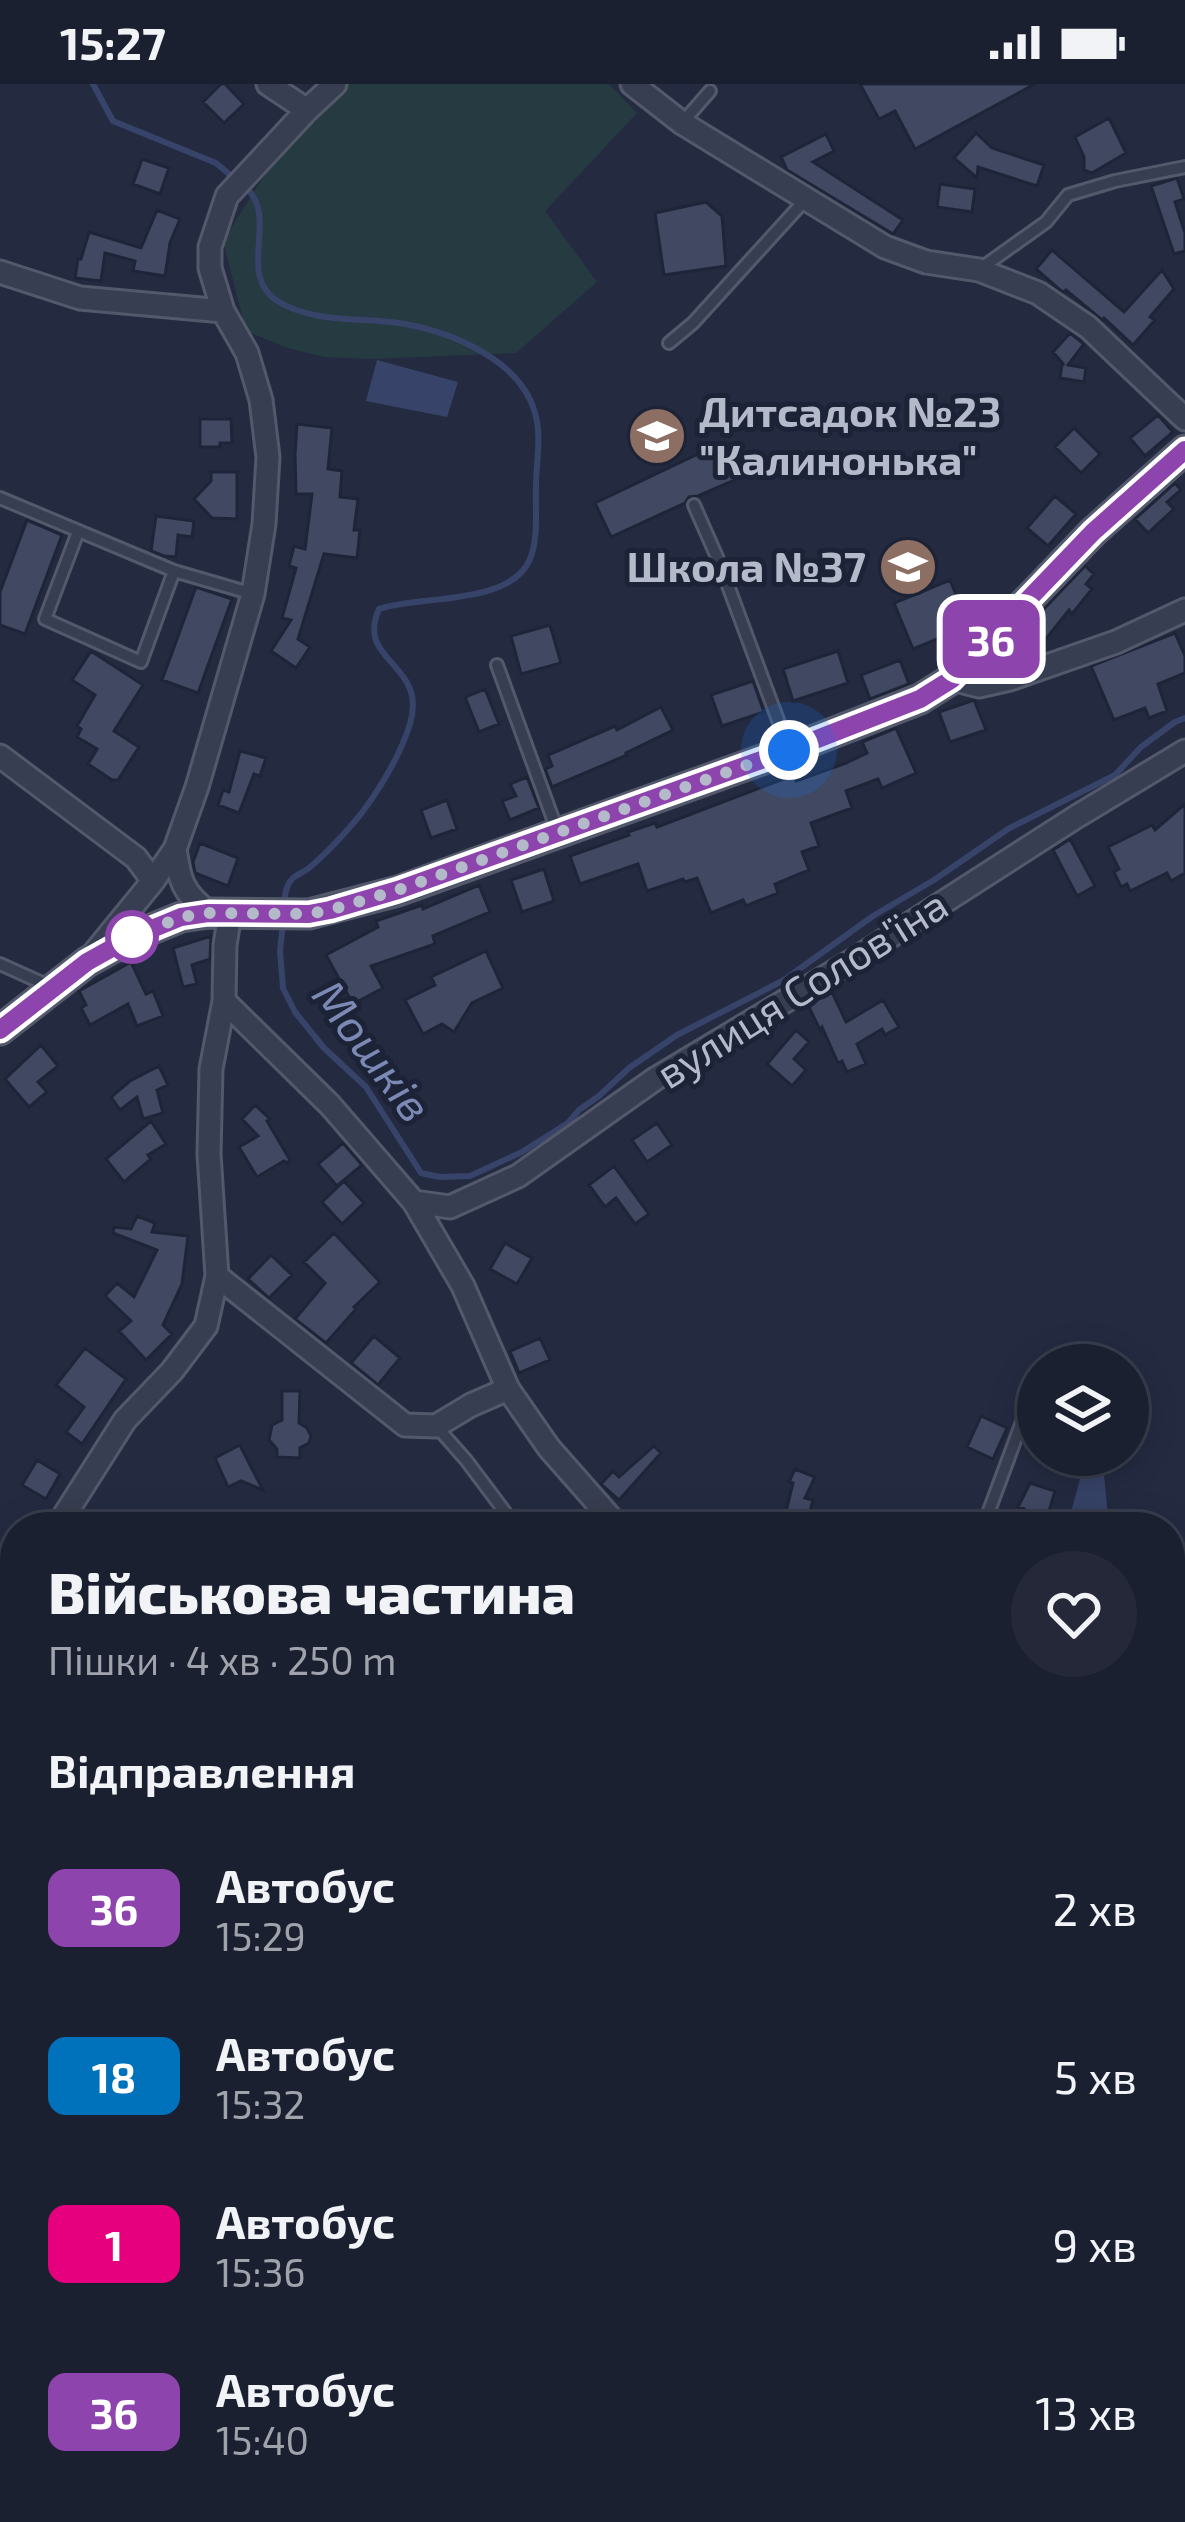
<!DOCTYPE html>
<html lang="uk">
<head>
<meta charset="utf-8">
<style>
  :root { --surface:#1b2031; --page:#242839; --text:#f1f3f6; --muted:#a0a3ab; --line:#393e4d }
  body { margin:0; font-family:"Exo 2",sans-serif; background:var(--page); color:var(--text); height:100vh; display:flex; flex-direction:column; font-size:45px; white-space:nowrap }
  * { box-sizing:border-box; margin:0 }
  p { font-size:39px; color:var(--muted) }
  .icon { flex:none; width:66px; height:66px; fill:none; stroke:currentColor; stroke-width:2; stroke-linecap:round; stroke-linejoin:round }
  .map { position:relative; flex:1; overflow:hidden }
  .panel { position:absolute; left:0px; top:1428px; width:1185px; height:1011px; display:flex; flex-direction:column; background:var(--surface); border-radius:48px 48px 0 0; box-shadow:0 6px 30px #0003,0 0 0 3px var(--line) }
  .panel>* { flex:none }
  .badge { padding:0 24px; border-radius:18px; font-size:42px; line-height:78px }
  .controls { position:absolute; left:1017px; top:1260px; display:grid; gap:24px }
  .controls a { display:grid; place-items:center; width:132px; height:132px; border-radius:50%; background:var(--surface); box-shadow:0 6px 30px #0003,0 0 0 3px var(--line); font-size:60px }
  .you { position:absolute; width:60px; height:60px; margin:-30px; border:9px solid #fff; border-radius:50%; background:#1a73e8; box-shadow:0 0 0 18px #1a73e833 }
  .map>.badge { position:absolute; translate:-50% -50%; box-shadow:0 0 0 6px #fff }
  h2 { padding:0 48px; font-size:45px; line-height:108px }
  .round { display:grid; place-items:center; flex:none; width:126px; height:126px; border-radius:63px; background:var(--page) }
  .head { display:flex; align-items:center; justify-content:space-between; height:204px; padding:0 48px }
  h1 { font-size:57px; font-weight:800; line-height:90px }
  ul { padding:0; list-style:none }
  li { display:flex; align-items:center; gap:36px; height:168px; padding:0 48px }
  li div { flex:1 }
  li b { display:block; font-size:45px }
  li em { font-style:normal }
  li .badge { min-width:132px; font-weight:700; text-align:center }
  .status { display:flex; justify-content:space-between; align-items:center; height:84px; padding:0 60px; background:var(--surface); direction:ltr }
  .status svg { height:33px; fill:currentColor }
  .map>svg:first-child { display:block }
</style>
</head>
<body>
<div class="status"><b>15:27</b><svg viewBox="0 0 49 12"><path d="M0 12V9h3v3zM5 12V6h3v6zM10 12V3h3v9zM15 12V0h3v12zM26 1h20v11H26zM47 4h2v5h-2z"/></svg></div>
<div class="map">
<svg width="1185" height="2438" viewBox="0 0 1185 2438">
  <rect width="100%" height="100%" fill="#242b41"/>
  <path fill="#263a42" d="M347 0H609L637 29 545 127 597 198 516 269 371 275 324 273 288 264 246 247 223 157 262 95 311 32Z"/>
  <path fill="#374369" d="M377 276 458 298 447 333 366 317Z
    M1095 1376 1103 1380 1109 1443H1081L1068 1439 1085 1377Z"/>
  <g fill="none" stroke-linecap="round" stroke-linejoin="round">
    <path stroke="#374369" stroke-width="6" d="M93 0 113 37 216 79 235 95
      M245 103C281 133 234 191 279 218 316 240 364 233 405 240 454 249 521 277 535 329 542 353 536 378 536 402 535 426 539 453 530 475 511 522 420 511 379 525 355 579 428 578 410 640 400 672 381 703 361 730 346 748 327 769 309 784 304 788 298 790 293 794 286 801 285 810 284 820
      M283 839 280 867 283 904 295 928 324 964 366 1003 421 1089 440 1093 470 1092 522 1068 568 1039 579 1026 599 1012 629 984 677 951 784 896 873 832 934 796 1008 745 1115 691 1141 663 1175 638 1185 634"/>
  </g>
  <path fill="#404862" stroke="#1f2538" stroke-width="3" d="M221 0H225L244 20 224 39 203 18Z
    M860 0H1035L915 65 895 27 879 35Z
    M1109 34 1126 69 1092 89 1084 86V73L1075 53Z
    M976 49 992 64 1044 81 1037 102 978 83 977 94 954 74Z
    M826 50 834 67 813 78 903 136 893 150 787 86 781 73Z
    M142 75 169 84 160 110 133 100Z
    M1177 94 1184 115 1175 118 1185 149V167L1174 170 1151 102Z
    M940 100 975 105 972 128 937 123Z
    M706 118 722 132 726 182 664 191 655 129Z
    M157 126 180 135 170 159 165 192 133 187 135 177 105 169 101 197 75 194 78 175H81L89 148 141 164Z
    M1052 166 1124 228 1162 186 1174 205 1150 233 1155 236 1133 261 1104 234 1102 236 1066 206 1064 208 1060 206 1036 185Z
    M1070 249 1084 260 1068 281 1086 284 1084 298 1060 294 1062 280 1064 281 1053 268Z
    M1158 331 1173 348 1145 372 1130 354Z
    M200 335H231L232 359H220V363H200Z
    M297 340 332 344 328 385 342 387 340 413 358 415 354 446H360L357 474 324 470 298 555 310 563 296 584 271 567 291 536 282 534 296 484 289 482 294 462 305 465 312 410H296L295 370Z
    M1074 344 1100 370 1081 389 1055 363Z
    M719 360 735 396 698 412 689 413 685 419 611 453 595 419Z
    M211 388H237V435L212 434 194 415 211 397Z
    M1175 399 1181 406 1167 418 1174 425 1148 449 1135 435Z
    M1055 412 1076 430 1048 462 1027 444Z
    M156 432 194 437 192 453 178 451 176 473 164 472 151 467Z
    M27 436 62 451 25 550 0 541V508Z
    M1085 482 1094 490 1086 500 1092 505 1072 530 1069 526 1034 570 1015 555Z
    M950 496 969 542 913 565 894 519Z
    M196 503 232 515 198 609 162 596Z
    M550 541 561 579 521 590 511 552Z
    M1175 549 1185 572V589L1158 600 1167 627 1149 634 1145 624 1114 636 1091 582Z
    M91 567 143 601 114 647 139 663 118 696H112L88 680 97 665 77 653 81 645 77 642 95 611 72 596Z
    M838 567 848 599 793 617 783 585Z
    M900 576 909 600 870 615 861 591Z
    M753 597 764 628 722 642 711 611Z
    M485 605 499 640 479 648 465 613Z
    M974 616 986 646 950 658 939 628Z
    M661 623 673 646 626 669 627 671 552 703 545 685 552 682 548 671 615 642 617 646Z
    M896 644 916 689 882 704 878 695 846 707 852 724 811 739 819 762 802 768 809 786 775 800 778 809 746 822 743 816 711 829 697 794 685 798 683 795 647 807 638 780 580 800 570 772 629 751 628 748 655 739 657 743 794 691 796 697 846 679 867 669 862 658Z
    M240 667 266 674 260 692 254 690 239 729 218 721 223 706 229 708Z
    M527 693 539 724 510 736 502 717 516 712 510 700Z
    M447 716 457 745 431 754 421 726Z
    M1185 720V789L1171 797 1167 789 1130 807 1127 800 1121 803 1114 788 1119 785 1108 763 1152 741 1155 746Z
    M1070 755 1095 802 1077 812 1053 766Z
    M200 759 238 774 228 802 195 789 193 778Z
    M544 785 554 817 522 828 511 796Z
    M479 801 490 828 433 852 435 860 371 882 383 904 353 920 326 871 378 843 376 837 422 821 423 825Z
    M211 852 210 875 192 881 197 900 183 903 173 864Z
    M486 867 503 904 472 919 454 948 442 940 423 950 405 916 435 901 431 893Z
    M131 878 146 910 153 907 163 932 137 942 128 920 90 941 81 924 86 921 79 907Z
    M832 908 846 938 883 916 899 943 885 951 882 945 857 960 866 980 847 988 842 977 838 979 822 943 820 946 808 921Z
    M796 946 809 958 794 975 806 986 792 1002 767 980Z
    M41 961 58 982 38 998 47 1008 29 1023 5 995Z
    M159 982 168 1001 157 1006 163 1029 143 1035 137 1013 120 1026 111 1013 130 997Z
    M255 1021 270 1035 267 1037 290 1076 287 1079 284 1077 257 1093 239 1063 258 1052 242 1035Z
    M151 1037 166 1060 148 1071 151 1075 124 1098 106 1075Z
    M657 1039 672 1061 647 1078 632 1056Z
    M343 1059 362 1081 337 1102 318 1080Z
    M614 1082 649 1130 635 1140 616 1114 605 1123 589 1101Z
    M344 1097 364 1119 342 1140 322 1118Z
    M137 1132 155 1139 152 1148 188 1152 182 1200 163 1241 172 1250 146 1276 119 1247 131 1237 105 1212 117 1199 134 1213 157 1166 113 1149 114 1143 131 1145Z
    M334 1149 380 1198 354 1223 356 1225 326 1259 295 1235 325 1199 304 1178Z
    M505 1159 532 1174 517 1200 490 1185Z
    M271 1171 292 1191 269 1214 248 1195Z
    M374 1252 400 1274 378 1301 351 1279Z
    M540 1254 550 1276 519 1289 510 1267Z
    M85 1264 126 1295 82 1360 66 1348 84 1323 56 1301Z
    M282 1307H300L299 1339 307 1344 311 1352 309 1359 300 1364V1374L277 1373V1365L269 1356 272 1341 282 1336Z
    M981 1332 1007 1344 993 1375 967 1363Z
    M240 1361 250 1381 263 1406 241 1397 228 1403 215 1374Z
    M654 1362 661 1369 619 1416 601 1400 613 1387 619 1393Z
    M37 1376 60 1390 46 1415 22 1401Z
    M795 1385 815 1393 805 1414 813 1416 806 1443H782L793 1399 789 1398Z
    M1030 1399 1055 1407 1045 1441 1021 1433 1024 1425 1018 1423Z"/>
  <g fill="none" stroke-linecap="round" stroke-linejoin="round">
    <defs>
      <path id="service" d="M682 39 710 7
        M980 185 1046 138 1068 111 1115 97 1185 83
        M669 259 693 239 806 115
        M0 414 174 487 253 510
        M694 421 720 480 788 663
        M78 448 45 535 141 578 174 487
        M497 581 557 746
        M0 880 49 902
        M436 1342 466 1376 514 1440
        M983 1443 1029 1319"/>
      <path id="minor" d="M268 0 307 26
        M632 0 682 39 885 163 926 178 979 186 1038 209 1088 243 1185 335
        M0 188 80 214 223 227
        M952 595 979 602 1010 595 1116 558 1185 526
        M0 672 136 774 153 797
        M175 765C180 797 182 808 209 829
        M91 873 153 797 175 765 197 703 253 510 264 440 268 373 261 316 247 269 223 227 210 184V163L227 112 307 26 335 0
        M224 917 330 1021 414 1118 463 1202 508 1305 549 1364 615 1439 622 1443
        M414 1118 450 1123 518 1092 655 995 852 877 1076 733 1185 667
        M217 1192 405 1341 436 1342 471 1321 508 1305
        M57 1443 125 1336 172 1287 206 1242 217 1192 209 1070 211 985 224 917 225 861 230 830
        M1170 1521 1185 1517
        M0 1546 15 1517
        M0 1562 15 1573
        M0 1914 15 1956
        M159 2424 206 2438"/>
      <path id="secondary" d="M0 946 87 878 130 854 181 833 209 829 309 830 398 807 789 666 920 615 952 595 1093 448 1185 366"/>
    </defs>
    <use href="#service" stroke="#53596b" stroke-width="16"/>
    <use href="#minor" stroke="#53596b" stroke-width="27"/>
    <use href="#secondary" stroke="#53596b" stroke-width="33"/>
    <path stroke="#44575f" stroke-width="3" stroke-dasharray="9 9" stroke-linecap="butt" d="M616 2424 621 2438"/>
    <use href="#service" stroke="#383e51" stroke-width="10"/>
    <use href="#minor" stroke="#383e51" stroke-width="21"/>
    <use href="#secondary" stroke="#464c64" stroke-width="27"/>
  </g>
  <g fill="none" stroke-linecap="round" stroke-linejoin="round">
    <defs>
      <path id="line" d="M0 946 87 878 130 854 181 833 208 829 309 830 330 826 398 806 789 666 920 615 952 595 1093 448 1185 366"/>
    </defs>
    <use href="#line" stroke="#fff" stroke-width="27"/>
    <use href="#line" stroke="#8e44ad" stroke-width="18"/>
    <path stroke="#b5bacb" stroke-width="12" stroke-dasharray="0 21.6" d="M132 853 130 854 181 833 208 829 309 830 330 826 398 806 789 666"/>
  </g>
  <defs>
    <symbol id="school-disc" viewBox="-11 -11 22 22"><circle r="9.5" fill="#8d6e63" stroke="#1d2336"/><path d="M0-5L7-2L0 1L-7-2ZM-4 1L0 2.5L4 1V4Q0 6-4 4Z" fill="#fff"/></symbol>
  </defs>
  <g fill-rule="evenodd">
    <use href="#school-disc" x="624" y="319" width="66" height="66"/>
    <use href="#school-disc" x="875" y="450" width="66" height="66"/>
  </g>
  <circle fill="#fff" stroke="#8e44ad" stroke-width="6" cx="132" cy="853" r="24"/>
  <g text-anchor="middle" stroke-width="10" stroke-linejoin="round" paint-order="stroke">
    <g font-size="42" font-weight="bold" fill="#b5bacb" stroke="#1d2336" text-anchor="start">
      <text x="699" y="343">Дитсадок №23<tspan x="699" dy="48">"Калинонька"</tspan></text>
      <text x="866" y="498" text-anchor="end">Школа №37</text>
    </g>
    <g font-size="42" fill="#b5bacb" stroke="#1d2336">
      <text transform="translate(802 905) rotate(-32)" y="15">вулиця Солов'їна</text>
    </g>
    <g font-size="45" font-style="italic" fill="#7b89b4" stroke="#1d2336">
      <text transform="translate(372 967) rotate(53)" y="16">Мошків</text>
    </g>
  </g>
</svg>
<div class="controls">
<a><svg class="icon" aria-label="layers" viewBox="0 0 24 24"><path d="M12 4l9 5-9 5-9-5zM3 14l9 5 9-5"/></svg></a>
</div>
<div class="you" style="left:789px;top:666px"></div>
<b class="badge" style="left:991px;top:555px;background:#8e44ad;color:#fff">36</b>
<section class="panel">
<div class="head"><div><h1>Військова частина</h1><p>Пішки · 4 хв · 250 m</p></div><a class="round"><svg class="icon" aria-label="heart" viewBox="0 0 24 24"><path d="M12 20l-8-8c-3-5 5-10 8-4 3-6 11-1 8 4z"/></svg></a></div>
<h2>Відправлення</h2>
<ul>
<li><span class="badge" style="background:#8e44ad;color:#fff">36</span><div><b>Автобус</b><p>15:29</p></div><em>2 хв</em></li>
<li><span class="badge" style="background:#0072bc;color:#fff">18</span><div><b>Автобус</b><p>15:32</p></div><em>5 хв</em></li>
<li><span class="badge" style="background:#e6007e;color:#fff">1</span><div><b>Автобус</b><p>15:36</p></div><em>9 хв</em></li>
<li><span class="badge" style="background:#8e44ad;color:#fff">36</span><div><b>Автобус</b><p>15:40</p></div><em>13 хв</em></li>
</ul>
</section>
</div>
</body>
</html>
